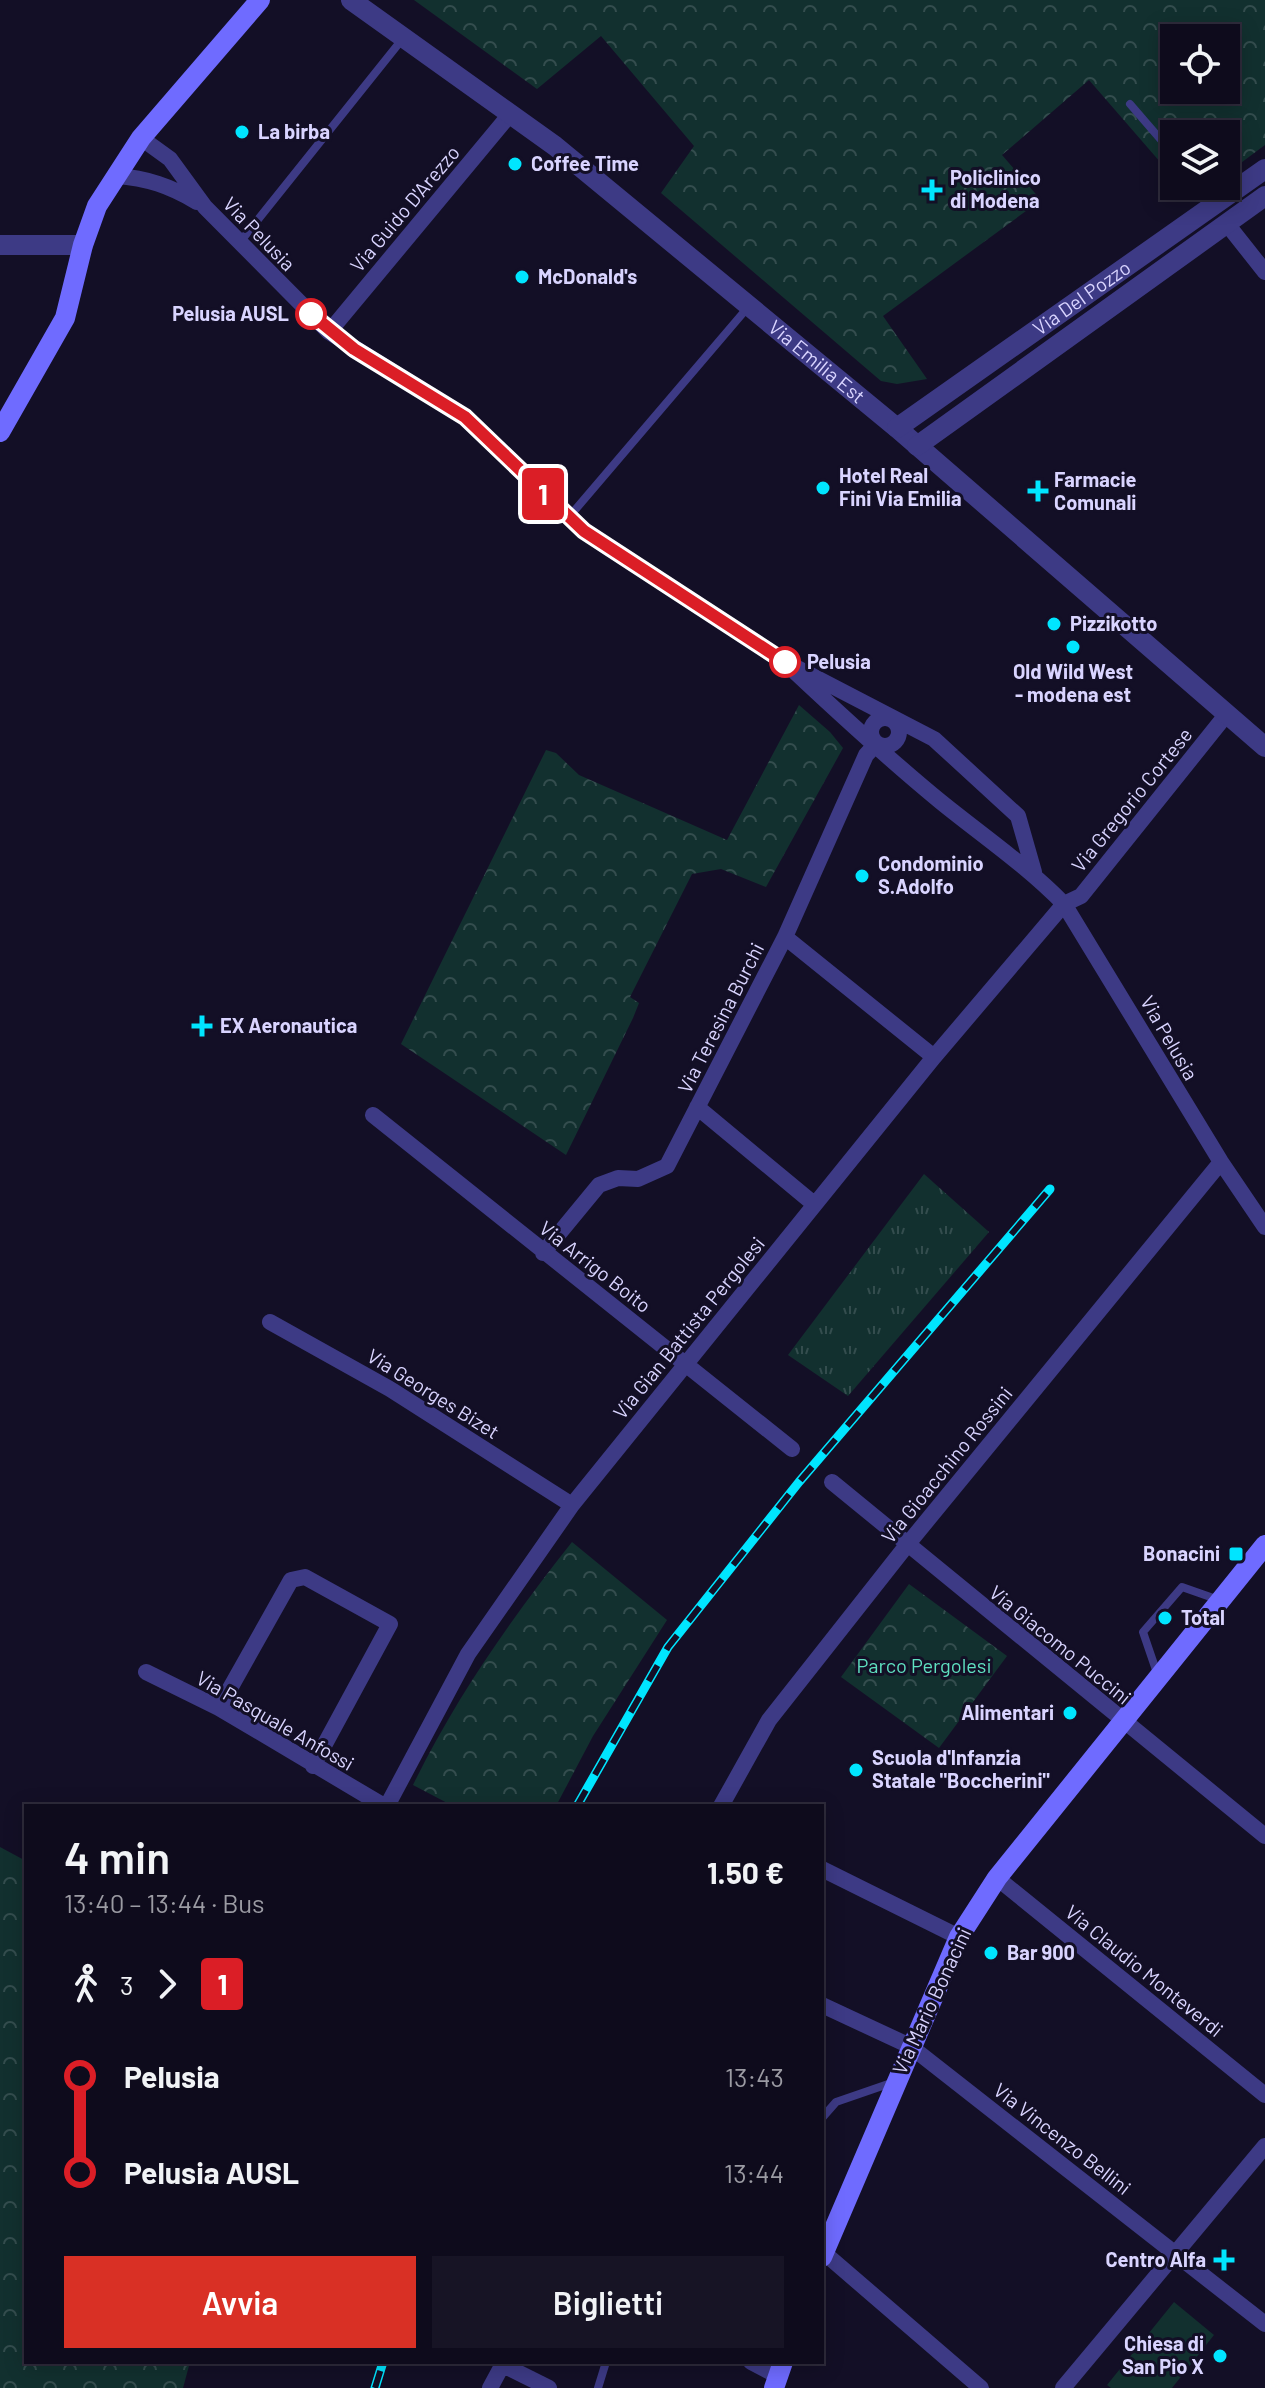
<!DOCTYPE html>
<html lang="it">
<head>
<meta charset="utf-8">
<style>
  :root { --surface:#0e0b1c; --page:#171425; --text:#f1f3f6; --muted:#9b9ba3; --line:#2e2b3b; --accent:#d93025 }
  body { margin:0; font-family:Barlow,sans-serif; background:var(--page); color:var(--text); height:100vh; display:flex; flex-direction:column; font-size:30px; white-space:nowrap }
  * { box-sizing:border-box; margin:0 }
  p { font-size:26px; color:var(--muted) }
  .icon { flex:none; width:44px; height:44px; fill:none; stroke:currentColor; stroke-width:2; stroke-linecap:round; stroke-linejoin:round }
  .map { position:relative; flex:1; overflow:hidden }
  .drawer { position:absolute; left:24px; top:1804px; width:800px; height:560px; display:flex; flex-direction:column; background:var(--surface); border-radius:0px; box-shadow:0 4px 20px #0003,0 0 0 2px var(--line) }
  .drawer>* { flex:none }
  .badge { padding:0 16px; border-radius:6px; font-size:28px; line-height:52px }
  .fabs { position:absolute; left:1160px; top:24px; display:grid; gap:16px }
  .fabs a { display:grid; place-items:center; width:80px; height:80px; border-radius:0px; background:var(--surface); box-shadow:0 4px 20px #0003,0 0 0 2px var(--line); font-size:40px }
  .map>.badge { position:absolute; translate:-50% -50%; box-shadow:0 0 0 4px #fff }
  .legs { display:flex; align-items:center; gap:12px; height:88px; padding:0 40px; font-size:26px }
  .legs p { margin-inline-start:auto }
  .summary { display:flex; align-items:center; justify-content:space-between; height:136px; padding:0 40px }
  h1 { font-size:44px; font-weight:600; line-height:60px }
  .button { display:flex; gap:16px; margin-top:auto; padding:16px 40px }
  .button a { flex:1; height:92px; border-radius:0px; background:var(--accent); color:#fff; font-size:32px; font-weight:600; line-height:92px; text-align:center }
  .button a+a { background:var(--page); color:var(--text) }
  ul { padding:0 40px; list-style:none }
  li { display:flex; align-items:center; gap:28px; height:96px; font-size:30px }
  li i { display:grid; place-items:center; width:12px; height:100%; margin:0 10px; background:currentColor }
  li i::after { content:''; width:20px; height:20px; margin:-10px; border:6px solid; border-radius:50%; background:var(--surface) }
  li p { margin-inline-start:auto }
  li:first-child i { background:linear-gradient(#0000 50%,currentColor 0) }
  li:last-child i { background:linear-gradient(currentColor 50%,#0000 0) }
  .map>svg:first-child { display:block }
</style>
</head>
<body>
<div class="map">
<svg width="1265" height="2388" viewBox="0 0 1265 2388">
  <defs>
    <pattern id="grass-tufts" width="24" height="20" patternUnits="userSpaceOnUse" patternTransform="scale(2)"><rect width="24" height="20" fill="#12302f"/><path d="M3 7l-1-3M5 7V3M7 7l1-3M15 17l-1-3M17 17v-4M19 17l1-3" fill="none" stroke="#344d4e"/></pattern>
    <pattern id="park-crowns" width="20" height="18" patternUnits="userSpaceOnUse" patternTransform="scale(2)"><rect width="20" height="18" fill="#12302f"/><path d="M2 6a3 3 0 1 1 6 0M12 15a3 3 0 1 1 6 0" fill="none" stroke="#344d4e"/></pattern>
  </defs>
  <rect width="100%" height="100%" fill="#130f26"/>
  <path fill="url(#grass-tufts)" d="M924 1174 989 1232 848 1396 788 1355Z"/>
  <path fill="url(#park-crowns)" fill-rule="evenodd" d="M414 0H1265V145L1226 174V134H1174V178L1089 80 1002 155 1041 200 883 316 927 379 897 384 881 381 661 193 694 146 601 36 537 89ZM1174 38H1226V90H1174Z
    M799 705 830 732 843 748 766 887 721 869 692 874 630 997 639 1003 633 1018 566 1155 401 1044 546 750 556 753 579 775 727 840Z
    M572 1542 667 1620 593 1736 556 1806H453L413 1785C456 1697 511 1619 572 1542Z
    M909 1584 1007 1656 939 1748 841 1677Z
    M0 1847 26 1861V2362H190L183 2388H0Z"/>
  <path fill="#12302f" d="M1174 2302 1214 2335 1172 2388H1111L1107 2385Z"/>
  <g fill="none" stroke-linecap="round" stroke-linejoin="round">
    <path stroke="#3d3a85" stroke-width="8" d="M1130 104 1174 155
      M1199 186 1214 205
      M240 242 404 37
      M569 517 749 306
      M1157 1673 1143 1632 1182 1587 1219 1600
      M822 2118 836 2102 894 2082
      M598 2388 606 2362"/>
    <path stroke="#3d3a85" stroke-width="16" d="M141 138 170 159 205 207 329 332 465 417 584 531 782 660 934 739 1018 816 1034 872
      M116 176C147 178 170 186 197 202
      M1227 224 1265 272
      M329 332 511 113
      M795 672C843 717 891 761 941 802 983 836 1027 866 1064 904L1221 1162 1265 1227
      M871 732a14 14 0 1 1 28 0a14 14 0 1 1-28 0Z
      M785 937 934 1057
      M697 1107 814 1204
      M373 1115 792 1449
      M543 1253 599 1185 618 1178 638 1179 667 1166 785 937 866 755 876 744
      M270 1322 390 1389 572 1505
      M832 1482 1265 1836
      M146 1672 219 1708 384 1806
      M219 1708 291 1580 305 1577 390 1624 313 1766
      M387 1806 468 1654 572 1505 934 1057 1064 904 1081 896 1226 715
      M721 1806 769 1720 907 1545 1221 1162
      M822 1869 959 1937
      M997 1878 1265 2095
      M822 2005 910 2046 1265 2324
      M822 2251 981 2388
      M751 2362 778 2376
      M503 2365 549 2388
      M490 2388 504 2362
      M1063 2388 1265 2146"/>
    <g stroke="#3d3a85" stroke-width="20">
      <path id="s1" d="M351 0 555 146 897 428 1265 747"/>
      <path d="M0 245H83"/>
      <path id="s2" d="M897 428 1265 169"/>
      <path d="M917 446 1265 196"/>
    </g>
    <path stroke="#6f6bff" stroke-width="20" d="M0 432 65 318 83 245 97 206 141 138 260 0
      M822 2257 959 1937 997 1878 1265 1545
      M774 2388 783 2362"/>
    <defs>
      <path id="rail" d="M577 1806 668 1647 799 1482 1050 1189
        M375 2388 383 2362"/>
    </defs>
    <use href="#rail" stroke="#00e5ff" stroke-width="9"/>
    <use href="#rail" stroke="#130f26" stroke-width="6" stroke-dasharray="18" stroke-linecap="butt"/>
  </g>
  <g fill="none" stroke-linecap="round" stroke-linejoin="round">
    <defs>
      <path id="line-1" d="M311 314 354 349 465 417 584 531 785 662"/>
    </defs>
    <use href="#line-1" stroke="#fff" stroke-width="18"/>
    <use href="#line-1" stroke="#db1e26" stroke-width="12"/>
  </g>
  <g fill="#00e5ff" stroke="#130f26" stroke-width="3">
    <circle cx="242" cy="132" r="8"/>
    <circle cx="515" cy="164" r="8"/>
    <path d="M928 178h8v8h8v8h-8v8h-8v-8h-8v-8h8z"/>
    <circle cx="522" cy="277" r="8"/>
    <circle cx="823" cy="488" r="8"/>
    <path d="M1034 479h8v8h8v8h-8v8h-8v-8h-8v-8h8z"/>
    <circle cx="1054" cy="624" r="8"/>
    <circle cx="1073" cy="647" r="8"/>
    <circle cx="862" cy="876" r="8"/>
    <path d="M198 1014h8v8h8v8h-8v8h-8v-8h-8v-8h8z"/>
    <rect x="1228" y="1546" width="16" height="16" rx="4"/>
    <circle cx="1165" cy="1618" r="8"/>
    <circle cx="1070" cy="1713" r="8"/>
    <circle cx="856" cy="1770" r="8"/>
    <circle cx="991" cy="1953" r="8"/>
    <path d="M1220 2248h8v8h8v8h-8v8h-8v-8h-8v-8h8z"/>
    <circle cx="1220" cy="2356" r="8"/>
  </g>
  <g fill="#fff" stroke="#db1e26" stroke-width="4">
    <circle cx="311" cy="314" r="14"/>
    <circle cx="785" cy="662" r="14"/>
  </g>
  <g text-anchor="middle" stroke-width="6" stroke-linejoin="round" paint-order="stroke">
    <g font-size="20" font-weight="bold" fill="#d9d4ff" stroke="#130f26" text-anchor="start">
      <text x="258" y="139">La birba</text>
      <text x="531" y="171">Coffee Time</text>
      <text x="950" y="185">Policlinico<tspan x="950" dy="23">di Modena</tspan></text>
      <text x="538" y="284">McDonald's</text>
      <text x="839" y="483">Hotel Real<tspan x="839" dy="23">Fini Via Emilia</tspan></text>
      <text x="1054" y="487">Farmacie<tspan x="1054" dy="23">Comunali</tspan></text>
      <text x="1070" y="631">Pizzikotto</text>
      <text x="1073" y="679" text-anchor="middle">Old Wild West<tspan x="1073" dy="23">- modena est</tspan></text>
      <text x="878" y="871">Condominio<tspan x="878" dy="23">S.Adolfo</tspan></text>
      <text x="220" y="1033">EX Aeronautica</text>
      <text x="1220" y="1561" text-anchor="end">Bonacini</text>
      <text x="1181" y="1625">Total</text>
      <text x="1054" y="1720" text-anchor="end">Alimentari</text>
      <text x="872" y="1765">Scuola d'Infanzia<tspan x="872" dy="23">Statale "Boccherini"</tspan></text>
      <text x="1007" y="1960">Bar 900</text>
      <text x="1206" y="2267" text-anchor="end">Centro Alfa</text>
      <text x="1204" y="2351" text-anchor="end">Chiesa di<tspan x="1204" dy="23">San Pio X</tspan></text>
    </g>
    <g font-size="20" fill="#d9d4ff" stroke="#130f26">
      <text transform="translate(405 209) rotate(-50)" y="7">Via Guido D'Arezzo</text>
      <text transform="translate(259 234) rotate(46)" y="7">Via Pelusia</text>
      <text dy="7" stroke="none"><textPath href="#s2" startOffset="226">Via Del Pozzo</textPath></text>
      <text dy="7" stroke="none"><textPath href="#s1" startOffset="590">Via Emilia Est</textPath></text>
      <text transform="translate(1132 800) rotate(-51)" y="7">Via Gregorio Cortese</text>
      <text transform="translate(721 1018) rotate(-63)" y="7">Via Teresina Burchi</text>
      <text transform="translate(1169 1038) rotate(60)" y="7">Via Pelusia</text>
      <text transform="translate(595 1267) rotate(38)" y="7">Via Arrigo Boito</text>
      <text transform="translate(689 1328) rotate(-51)" y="7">Via Gian Battista Pergolesi</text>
      <text transform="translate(433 1394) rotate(32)" y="7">Via Georges Bizet</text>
      <text transform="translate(947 1465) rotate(-51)" y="7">Via Gioacchino Rossini</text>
      <text transform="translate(1060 1645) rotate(39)" y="7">Via Giacomo Puccini</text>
      <text transform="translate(275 1721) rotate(30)" y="7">Via Pasquale Anfossi</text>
      <text transform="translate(1144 1971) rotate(39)" y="7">Via Claudio Monteverdi</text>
      <text transform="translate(932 2001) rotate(-65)" y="7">Via Mario Bonacini</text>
      <text transform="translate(1062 2139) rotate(38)" y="7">Via Vincenzo Bellini</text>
    </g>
    <g font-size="20" font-weight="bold" fill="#d9d4ff" stroke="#130f26" text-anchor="end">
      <text x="289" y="321">Pelusia AUSL</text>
      <text x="807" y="669" text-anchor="start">Pelusia</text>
    </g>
    <g font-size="20" fill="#5fe0c0" stroke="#130f26">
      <text x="924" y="1673">Parco Pergolesi</text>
    </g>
  </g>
</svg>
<div class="fabs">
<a><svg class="icon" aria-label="locate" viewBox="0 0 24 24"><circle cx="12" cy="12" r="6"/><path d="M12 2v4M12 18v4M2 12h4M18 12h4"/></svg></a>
<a><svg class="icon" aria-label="layers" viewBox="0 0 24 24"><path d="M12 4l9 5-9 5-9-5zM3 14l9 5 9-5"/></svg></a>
</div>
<b class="badge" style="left:543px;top:494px;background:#db1e26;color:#fff">1</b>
<section class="drawer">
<div class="summary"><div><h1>4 min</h1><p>13:40 – 13:44 · Bus</p></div><b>1.50 €</b></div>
<div class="legs"><svg class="icon" aria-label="walk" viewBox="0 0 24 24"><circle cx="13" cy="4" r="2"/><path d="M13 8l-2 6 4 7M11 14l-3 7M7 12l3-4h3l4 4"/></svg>3<svg class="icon" aria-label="forward" viewBox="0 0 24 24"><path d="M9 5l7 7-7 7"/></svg><b class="badge" style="background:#db1e26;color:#fff">1</b></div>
<ul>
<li><i style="color:#db1e26"></i><b>Pelusia</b><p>13:43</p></li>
<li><i style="color:#db1e26"></i><b>Pelusia AUSL</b><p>13:44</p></li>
</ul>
<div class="button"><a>Avvia</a><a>Biglietti</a></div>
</section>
</div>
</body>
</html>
